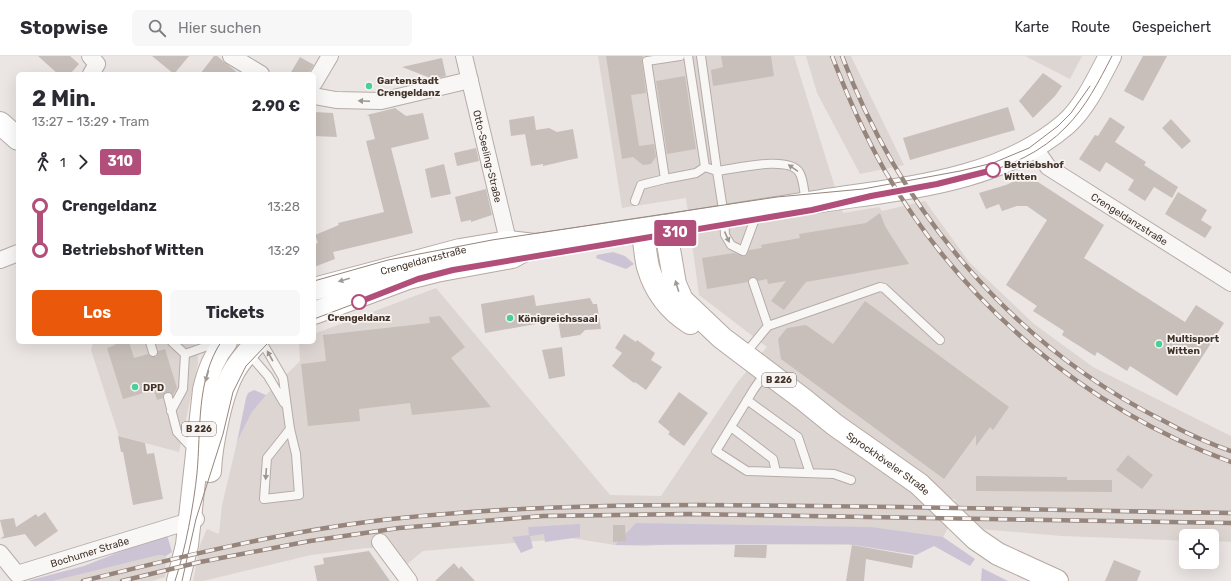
<!DOCTYPE html>
<html lang="de">
<head>
<meta charset="utf-8">
<style>
  :root { --surface:#fff; --page:#f7f7f7; --text:#2b2b33; --muted:#7c7c81; --line:#e1e1e2; --accent:#ea580c }
  body { margin:0; font-family:Rubik,sans-serif; background:var(--page); color:var(--text); height:100vh; display:flex; flex-direction:column; font-size:15px; white-space:nowrap }
  * { box-sizing:border-box; margin:0 }
  p { font-size:13px; color:var(--muted) }
  .icon { flex:none; width:22px; height:22px; fill:none; stroke:currentColor; stroke-width:2; stroke-linecap:round; stroke-linejoin:round }
  .map { position:relative; flex:1; overflow:hidden }
  .sheet { position:absolute; left:16px; top:16px; width:300px; height:272px; display:flex; flex-direction:column; background:var(--surface); border-radius:6px; box-shadow:0 4px 16px #0002 }
  .sheet>* { flex:none }
  .badge { padding:0 8px; border-radius:3px; font-size:14px; line-height:26px }
  .tools { position:absolute; left:1179px; top:473px; display:grid; gap:8px }
  .tools a { display:grid; place-items:center; width:40px; height:40px; border-radius:6px; background:var(--surface); box-shadow:0 4px 16px #0002; font-size:20px }
  .map>.badge { position:absolute; translate:-50% -50%; box-shadow:0 0 0 2px #fff }
  .legs { display:flex; align-items:center; gap:6px; height:44px; padding:0 16px; font-size:13px }
  .legs p { margin-inline-start:auto }
  .head { display:flex; align-items:center; justify-content:space-between; height:68px; padding:0 16px }
  h1 { font-size:22px; font-weight:700; line-height:30px }
  .primary-button { display:flex; gap:8px; margin-top:auto; padding:8px 16px }
  .primary-button a { flex:1; height:46px; border-radius:6px; background:var(--accent); color:#fff; font-size:16px; font-weight:700; line-height:46px; text-align:center }
  .primary-button a+a { background:var(--page); color:var(--text) }
  ul { padding:0 16px; list-style:none }
  li { display:flex; align-items:center; gap:14px; height:44px; font-size:15px }
  li i { display:grid; place-items:center; width:6px; height:100%; margin:0 5px; background:currentColor }
  li i::after { content:''; width:10px; height:10px; margin:-5px; border:3px solid; border-radius:50%; background:var(--surface) }
  li p { margin-inline-start:auto }
  li:first-child i { background:linear-gradient(#0000 50%,currentColor 0) }
  li:last-child i { background:linear-gradient(currentColor 50%,#0000 0) }
  header { display:flex; align-items:center; gap:24px; box-sizing:border-box; height:56px; padding:0 20px; background:var(--surface); border-bottom:1px solid var(--line) }
  header strong { font-size:19px }
  nav { display:flex; gap:22px; margin-inline-start:auto; font-size:14px }
  .search { width:280px; height:36px; background:var(--page); display:flex; align-items:center; gap:10px; box-sizing:border-box; padding:0 14px; border-radius:6px; color:var(--muted); font-size:15px }
  .map>svg:first-child { display:block }
</style>
</head>
<body>
<header>
<strong>Stopwise</strong>
<div class="search"><svg class="icon" aria-label="search" viewBox="0 0 24 24"><circle cx="10" cy="10" r="6"/><path d="M15 15l6 6"/></svg>Hier suchen</div>
<nav><a>Karte</a><a>Route</a><a>Gespeichert</a></nav>
</header>
<div class="map">
<svg width="1231" height="525" viewBox="0 0 1231 525">
  <rect width="100%" height="100%" fill="#ebe5e3"/>
  <path fill="#ddd5d1" d="M598 0H794L843 157 879 151 882 155 925 145 969 206 1034 268 1093 311 1231 380V486L1212 485V480H1186V485L1168 484 1062 480 980 473 954 445 956 443 928 445 950 468 943 481 934 490 690 487 643 490 615 489 571 482 423 495 406 509 377 492H366L311 499 203 525H193L200 489 207 473 219 478 222 449 237 386 252 356 262 343 300 305 299 286H314V278L436 232 610 439 661 440 737 327 767 291 699 239 686 142 622 152Z
    M806 0H851L904 109 860 118 817 37Z
    M1025 0H1082L1070 23Z
    M93 286H194L197 293 198 307 179 396 119 380 91 294Z
    M159 499 166 500 165 521 152 525H53Z"/>
  <path fill="#ccc4d5" d="M613 196 625 200 634 208 626 213 596 202 597 199Z
    M254 334 266 339 252 356 237 386 246 342 248 337Z
    M636 467 871 471 943 481 975 503 970 510 934 490 916 499 848 488 615 489Z
    M580 468V481L545 486 544 478 530 480 533 492 521 497 512 481 529 479 528 471Z
    M162 479H167L172 496 166 500 159 499 53 525H27L84 510Z
    M982 512 1008 525H981Z"/>
  <path fill="#c8bfba" d="M38 0H70L79 8 70 18H58Z
    M152 0H189L174 18Z
    M214 0H217L239 18H200Z
    M606 0H643L642 6 646 37 631 39 639 90 654 88 656 101 651 108 643 109 633 101 622 103Z
    M721 0H771L774 20 713 30 711 14 723 11Z
    M1143 0H1167L1143 45 1124 35Z
    M300 1 314 9 308 18H290Z
    M442 2 446 20 433 23 402 11Z
    M1043 17 1062 30 1055 40 1033 62 1019 45Z
    M685 20 696 93 667 98 656 25Z
    M1008 51 1015 74 910 104 903 82Z
    M395 52 406 60 423 57 429 83 391 92 413 177 333 196 335 203 314 211V188L318 187 315 179 339 169 338 167 384 156 366 85 375 83 369 60 367 59Z
    M314 56 333 57 337 81 314 80Z
    M534 60 536 74 549 72 557 76 573 73 578 102 543 110V108L531 110 525 78 511 80 509 64Z
    M1110 61 1125 71 1115 86 1146 106 1144 109 1178 131 1172 142 1154 131 1145 145 1128 134 1134 124 1106 106 1100 116 1079 103 1095 79 1098 80Z
    M1171 63 1191 85 1182 93 1162 72Z
    M476 92 479 105 457 110 454 97Z
    M444 108 451 138 431 142 425 113Z
    M1019 123 1038 126 1104 169 1084 202 1185 266 1196 249 1224 267 1177 340 1130 310 1127 315 1097 296 1095 300 1062 279 1064 275 1033 255 1037 250 1006 229 1047 164 1027 150H1017L1002 155 999 148 986 153 979 137 1006 129Z
    M486 133 492 159 471 166V164L461 166 455 141Z
    M1178 136 1207 154 1201 164 1212 171 1205 182 1165 158Z
    M880 157 885 170 909 208 806 226 784 254 771 245 786 225 768 228 767 223 758 225 756 222 752 221 748 226 707 233 702 202 734 197 744 200 749 194 762 192 761 189 800 182 799 178 866 167Z
    M534 239 536 250 590 242 593 248H597L601 273 585 274 580 279 561 282 558 264 485 277 481 248Z
    M865 245 1009 351 993 374 990 371 976 390V379L944 423 781 303 778 283 787 272 806 269 833 288Z
    M440 260 465 291 451 302 491 351 412 359 410 347 359 353 360 365 308 370 301 308 326 305 323 279 430 267 429 261Z
    M624 278 636 286 637 284 655 297 651 304 662 311 646 334 635 326 634 327 612 310 622 297 615 292Z
    M114 286H129L134 302 148 298 151 301H155L158 295 165 293 177 332 173 339 166 336 163 342 157 344 154 334 123 343 107 292 115 289Z
    M562 291 565 320 549 323 542 294Z
    M679 336 708 357 684 390 668 378 670 376 658 366Z
    M118 380 145 387 147 398 154 397 163 443 133 449 123 396H121Z
    M1128 399 1153 419 1142 433 1116 414Z
    M976 420 1067 421V424H1112V436L976 435Z
    M45 456 58 475 35 491 25 478 0 483 4 480 0 464 14 462 16 471 36 458 38 461Z
    M613 469H625L626 485 613 486Z
    M735 489H767L766 502 734 501Z
    M852 489 914 500 912 512 866 503 864 525H846Z
    M369 495 390 525H317L314 510 324 508 323 502Z
    M1114 504 1141 515 1137 525H1105Z
    M454 507 459 513 461 510 475 525H435Z"/>
  <g fill="none" stroke-linecap="round" stroke-linejoin="round">
    <defs>
      <path id="service" d="M680 0 647 5 665 123 696 117 705 111
        M688 0 705 111 717 115 701 0
        M635 145 641 129 665 123
        M757 157 743 195 731 189 725 179 724 160 717 115C735 113 788 99 799 116 804 123 804 138 806 146
        M753 226 768 270
        M150 286 153 296
        M172 286 185 298 219 286
        M262 286 283 322 290 373 296 398 299 439 264 443 267 402 290 373
        M248 297 268 320 284 347
        M745 298 768 270 880 231 884 232 940 284
        M766 316 754 333 716 395 747 415 834 418 851 424
        M168 341 177 376 194 394
        M747 344 798 381 810 417
        M171 355 183 333 185 298
        M731 371 773 403 776 416"/>
      <g id="minor">
        <path d="M90 0 97 8 91 18"/>
        <path d="M231 0 261 18"/>
        <path id="s1" d="M464 0 511 197"/>
        <path d="M314 27 330 0"/>
        <path d="M314 40 336 44 381 45 470 24"/>
        <path id="s2" d="M1034 91 1048 111 1231 227"/>
        <path d="M0 204 18 197"/>
        <path d="M380 486 409 525"/>
        <path id="s3" d="M0 497 17 518 196 463"/>
      </g>
      <path id="secondary" d="M0 67 18 83
        M665 170C717 161 769 153 821 145 904 132 999 126 1066 68 1085 51 1098 23 1110 0"/>
      <g id="primary">
        <path d="M642 174C645 186 645 199 648 211 655 235 668 253 690 267"/>
        <path id="s4" d="M314 233 460 194 508 186 535 189 665 170 675 228 682 244 722 282 803 343 835 369 919 428 976 483 998 498 1057 525"/>
        <path d="M314 257 408 222 436 215 512 201 523 195"/>
        <path d="M210 415C211 390 221 339 233 317 239 305 248 296 257 286"/>
        <path d="M178 525 187 489 204 334C208 316 214 300 226 286"/>
      </g>
    </defs>
    <use href="#service" stroke="#b5aca8" stroke-width="10"/>
    <use href="#minor" stroke="#b5aca8" stroke-width="18"/>
    <use href="#secondary" stroke="#b5aca8" stroke-width="24"/>
    <use href="#primary" stroke="#b7a9a2" stroke-width="24"/>
    <use href="#service" stroke="#f9f7f6" stroke-width="8"/>
    <use href="#minor" stroke="#f9f7f6" stroke-width="16"/>
    <use href="#secondary" stroke="#fff" stroke-width="22"/>
    <use href="#primary" stroke="#fff" stroke-width="22"/>
    <path stroke="#95857c" stroke-width="1" d="M314 225 388 204 492 184 777 141 863 133 960 115 993 107 1029 92 1058 70 1071 57 1090 30
      M314 263 433 218 812 154C832 150 852 144 871 140 937 127 1017 122 1066 71 1086 51 1099 25 1112 0
      M175 525C185 495 194 448 197 417 201 374 196 324 221 286
      M182 525 196 463 223 378 233 336 246 310 269 286"/>
    <defs>
      <path id="rail" d="M832 0C847 39 864 78 885 115 962 248 1086 353 1231 406
        M842 0C901 156 1013 289 1162 364 1184 376 1207 387 1231 395
        M83 525C188 499 293 473 401 462 538 448 676 448 813 450 952 451 1092 455 1231 457
        M122 525 200 506 310 485 399 472 543 460 688 458 1231 467"/>
    </defs>
    <use href="#rail" stroke="#95857c" stroke-width="4.5"/>
    <use href="#rail" stroke="#f8f4f3" stroke-width="3" stroke-dasharray="9" stroke-linecap="butt"/>
  </g>
  <defs><path id="oneway-solid" d="M-6-.8H1V-3.2L6.5 0L1 3.2V.8H-6Z"/></defs>
  <g fill="#9e9690">
    <use href="#oneway-solid" transform="translate(364 45) rotate(-178)"/>
    <use href="#oneway-solid" transform="translate(793 112) rotate(-146)"/>
    <use href="#oneway-solid" transform="translate(727 181) rotate(66)"/>
    <use href="#oneway-solid" transform="translate(270 300) rotate(-119)"/>
    <use href="#oneway-solid" transform="translate(266 418) rotate(94)"/>
  </g>
  <g fill="#a19a94">
    <use href="#oneway-solid" transform="translate(344 224) rotate(164)"/>
    <use href="#oneway-solid" transform="translate(677 230) rotate(-107)"/>
    <use href="#oneway-solid" transform="translate(207 320) rotate(106)"/>
  </g>
  <g fill="none" stroke-linecap="round" stroke-linejoin="round">
    <defs>
      <path id="line-1" d="M359 246 418 223 453 214 812 154 871 140 937 128 993 114"/>
    </defs>
    <use href="#line-1" stroke="#fff" stroke-width="9"/>
    <use href="#line-1" stroke="#b14e7a" stroke-width="6"/>
  </g>
  <g fill="#49cf97" stroke="#f8f4f3" stroke-width="1.5">
    <circle cx="369" cy="30" r="4"/>
    <circle cx="510" cy="262" r="4"/>
    <circle cx="1159" cy="288" r="4"/>
    <circle cx="135" cy="331" r="4"/>
  </g>
  <g fill="#fff" stroke="#b14e7a" stroke-width="2">
    <circle cx="993" cy="114" r="7"/>
    <circle cx="359" cy="246" r="7"/>
  </g>
  <g text-anchor="middle" stroke-width="3.5" stroke-linejoin="round" paint-order="stroke">
    <g fill="#f8f4f3" stroke="#796e66" stroke-width="1">
      <rect x="762" y="317" width="34" height="14" rx="3"/>
      <rect x="182" y="366" width="34" height="14" rx="3"/>
    </g>
    <g font-size="9" font-weight="bold" fill="#43342a">
      <text x="779" y="327">B 226</text>
      <text x="199" y="376">B 226</text>
    </g>
    <g font-size="10" font-weight="bold" fill="#43342a" stroke="#f8f4f3" text-anchor="start">
      <text x="377" y="28">Gartenstadt<tspan x="377" dy="12">Crengeldanz</tspan></text>
      <text x="518" y="266">Königreichssaal</text>
      <text x="1167" y="286">Multisport<tspan x="1167" dy="12">Witten</tspan></text>
      <text x="143" y="335">DPD</text>
    </g>
    <g font-size="10" fill="#43342a" stroke="#f8f4f3">
      <text dy="4" stroke="none"><textPath href="#s1" startOffset="103">Otto-Seeling-Straße</textPath></text>
      <text dy="4" stroke="none"><textPath href="#s2" startOffset="121">Crengeldanzstraße</textPath></text>
      <text dy="4" stroke="none"><textPath href="#s4" startOffset="113">Crengeldanzstraße</textPath></text>
      <text dy="4" stroke="none"><textPath href="#s4" startOffset="698">Sprockhöveler Straße</textPath></text>
      <text dy="4" stroke="none"><textPath href="#s3" startOffset="103">Bochumer Straße</textPath></text>
    </g>
    <g font-size="10" font-weight="bold" fill="#43342a" stroke="#f8f4f3" text-anchor="start">
      <text x="1004" y="112">Betriebshof<tspan x="1004" dy="12">Witten</tspan></text>
      <text x="359" y="265" text-anchor="middle">Crengeldanz</text>
    </g>
  </g>
</svg>
<div class="tools">
<a><svg class="icon" aria-label="locate" viewBox="0 0 24 24"><circle cx="12" cy="12" r="6"/><path d="M12 2v4M12 18v4M2 12h4M18 12h4"/></svg></a>
</div>
<b class="badge" style="left:675px;top:177px;background:#b14e7a;color:#fff">310</b>
<section class="sheet">
<div class="head"><div><h1>2 Min.</h1><p>13:27 – 13:29 · Tram</p></div><b>2.90 €</b></div>
<div class="legs"><svg class="icon" aria-label="walk" viewBox="0 0 24 24"><circle cx="13" cy="4" r="2"/><path d="M13 8l-2 6 4 7M11 14l-3 7M7 12l3-4h3l4 4"/></svg>1<svg class="icon" aria-label="forward" viewBox="0 0 24 24"><path d="M9 5l7 7-7 7"/></svg><b class="badge" style="background:#b14e7a;color:#fff">310</b></div>
<ul>
<li><i style="color:#b14e7a"></i><b>Crengeldanz</b><p>13:28</p></li>
<li><i style="color:#b14e7a"></i><b>Betriebshof Witten</b><p>13:29</p></li>
</ul>
<div class="primary-button"><a>Los</a><a>Tickets</a></div>
</section>
</div>
</body>
</html>
